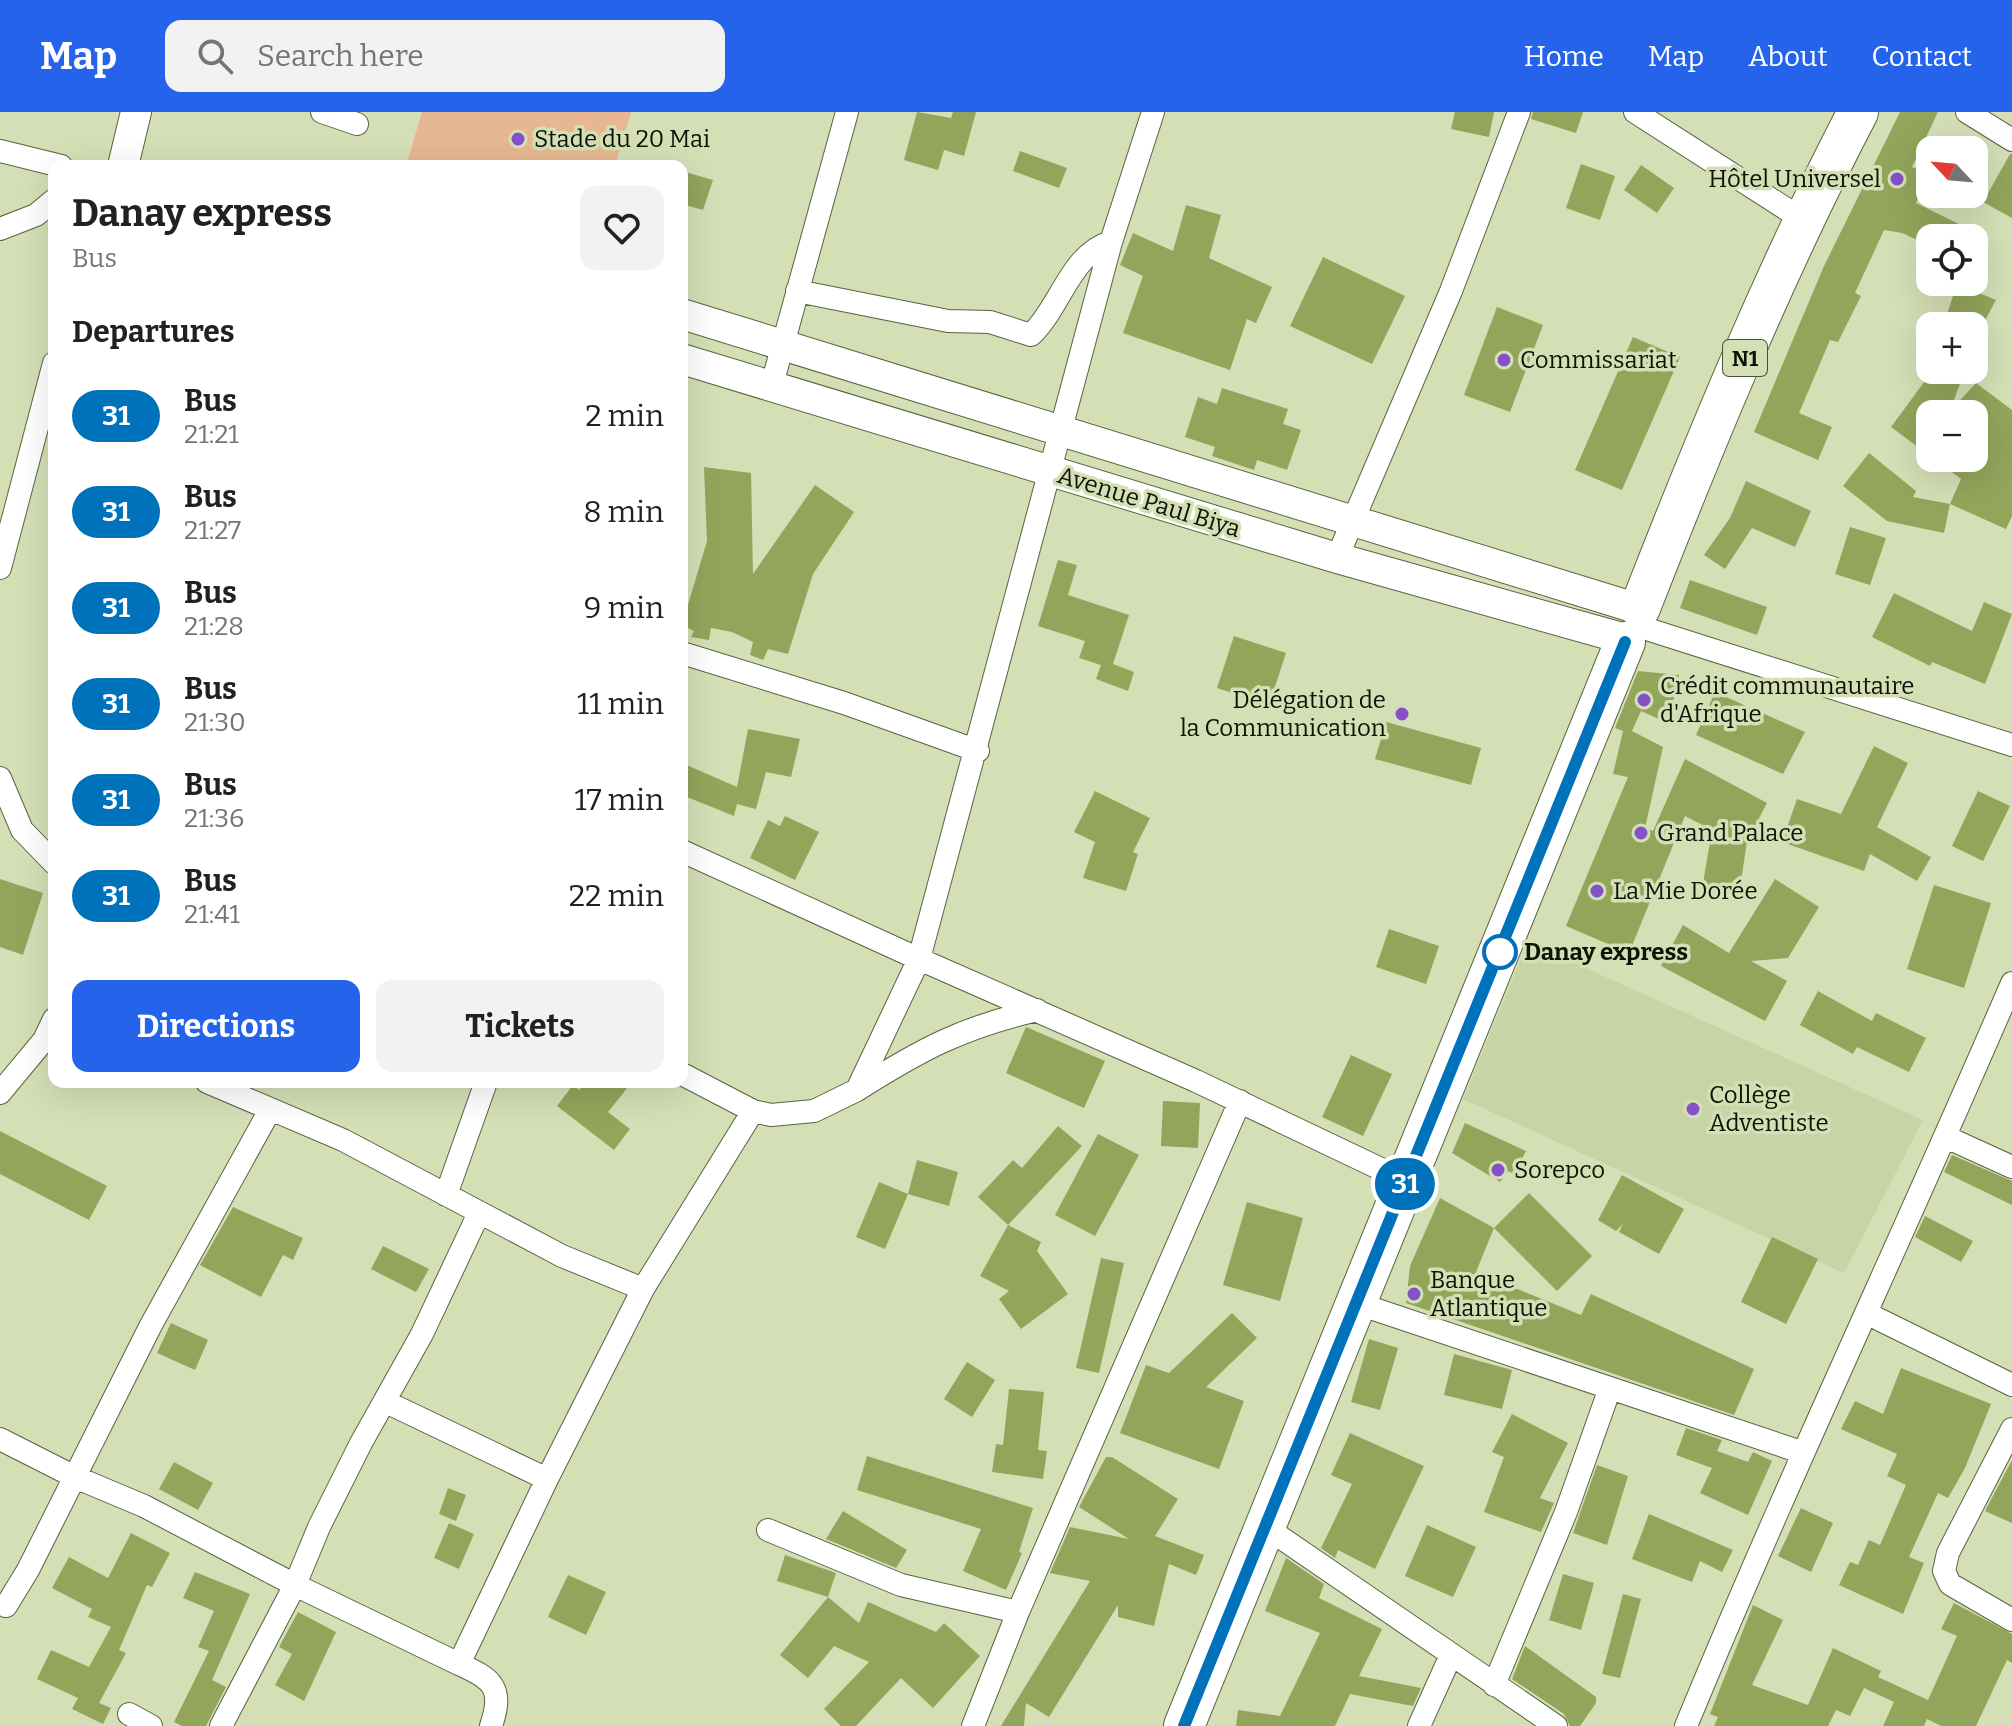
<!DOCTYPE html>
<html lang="en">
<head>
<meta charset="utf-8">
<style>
  :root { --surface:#fff; --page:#f2f2f2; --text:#202124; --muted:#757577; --accent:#2563eb }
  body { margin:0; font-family:Bitter,serif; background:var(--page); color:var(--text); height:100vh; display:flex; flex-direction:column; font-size:30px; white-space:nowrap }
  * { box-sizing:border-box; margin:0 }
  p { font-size:26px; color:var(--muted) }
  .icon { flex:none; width:44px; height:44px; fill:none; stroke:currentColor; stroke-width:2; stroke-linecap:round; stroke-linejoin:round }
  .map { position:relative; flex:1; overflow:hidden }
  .side { position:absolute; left:48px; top:48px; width:640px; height:928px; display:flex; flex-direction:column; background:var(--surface); border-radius:16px; box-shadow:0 8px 32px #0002 }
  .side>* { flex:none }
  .badge { padding:0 16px; border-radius:26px; font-size:28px; line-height:52px }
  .needle { width:52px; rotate:296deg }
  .fabs { position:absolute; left:1916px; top:24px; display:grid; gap:16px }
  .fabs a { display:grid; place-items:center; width:72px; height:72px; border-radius:16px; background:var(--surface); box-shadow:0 8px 32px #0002; font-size:40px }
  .map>.badge { position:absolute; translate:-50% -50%; box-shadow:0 0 0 4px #fff }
  h2 { padding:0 24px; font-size:30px; line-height:72px }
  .round { display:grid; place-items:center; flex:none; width:84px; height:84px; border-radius:16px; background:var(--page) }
  .head { display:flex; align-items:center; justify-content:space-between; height:136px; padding:0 24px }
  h1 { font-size:38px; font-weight:700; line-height:60px }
  .cta { display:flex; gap:16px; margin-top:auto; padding:16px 24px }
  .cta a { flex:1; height:92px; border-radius:16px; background:var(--accent); color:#fff; font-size:32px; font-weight:700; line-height:92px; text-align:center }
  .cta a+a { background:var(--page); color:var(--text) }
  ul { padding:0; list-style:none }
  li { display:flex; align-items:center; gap:24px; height:96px; padding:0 24px }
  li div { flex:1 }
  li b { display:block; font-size:30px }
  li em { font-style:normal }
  li .badge { min-width:88px; font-weight:700; text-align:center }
  header { display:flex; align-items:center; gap:48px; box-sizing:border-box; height:112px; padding:0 40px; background:var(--accent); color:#fff }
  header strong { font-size:38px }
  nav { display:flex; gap:44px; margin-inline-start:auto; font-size:28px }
  .search { width:560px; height:72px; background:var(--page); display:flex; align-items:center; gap:20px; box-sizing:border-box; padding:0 28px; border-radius:16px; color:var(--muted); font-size:30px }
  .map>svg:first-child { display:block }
</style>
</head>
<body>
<header>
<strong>Map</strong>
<div class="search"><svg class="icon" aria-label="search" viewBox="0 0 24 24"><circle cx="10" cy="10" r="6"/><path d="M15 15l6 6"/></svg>Search here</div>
<nav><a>Home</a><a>Map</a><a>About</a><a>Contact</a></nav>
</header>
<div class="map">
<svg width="2012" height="1614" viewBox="0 0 2012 1614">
  <rect width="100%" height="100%" fill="#d4dfb6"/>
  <path fill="#c7d4a5" d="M1528 830 1923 1008 1844 1161 1463 987Z"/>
  <path fill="#e6b790" d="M422 0H631L615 54H406Z"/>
  <path fill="#93a55b" d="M917 0 951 6 953 0H976L964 44 944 38 938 58 904 48Z
    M1455 0H1494L1489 25 1451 17Z
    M1533 0H1583L1576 21 1531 7Z
    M1900 0H1938L1912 55 1929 62 1916 91 1965 115 1960 126H1930V134L1902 121 1884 118 1855 181 1861 184 1838 230 1830 228 1799 301 1832 315 1818 348 1754 320 1824 154Z
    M1020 39 1067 56 1059 76 1013 59Z
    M2010 42H2012V106L1983 90Z
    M1581 52 1615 64 1600 108 1566 96Z
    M1641 53 1674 76 1657 101 1624 78Z
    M682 59 713 68 703 98 682 92Z
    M1186 93 1221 103 1209 146 1272 175 1256 211 1247 207 1230 258 1123 221 1143 164 1120 153 1133 121 1173 139Z
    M1323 145 1405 184 1372 252 1290 214Z
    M1957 172 1996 188 1982 214H1943Z
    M1497 195 1543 213 1510 300 1464 283Z
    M1633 225 1680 245 1622 378 1575 358Z
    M1933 258H1965L1950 299 1976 271 2012 298V404L2006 417 1950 392 1961 367 1933 346H1974V302H1930V344L1891 315Z
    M1222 276 1288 297 1283 312 1301 318 1287 358 1257 348 1254 358 1212 344 1215 335 1185 325 1198 285 1217 292Z
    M1869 341 1916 379 1913 385 1950 392 1944 421 1887 409 1843 374Z
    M704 355 751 361 753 462 815 373 854 400 813 462 788 542 768 537 763 548 750 543 753 530 732 520 711 516 709 528 691 525 694 519 682 513 707 429Z
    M1746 369 1811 399 1795 435 1752 416 1725 457 1704 443 1730 406Z
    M1850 415 1886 426 1870 473 1835 462Z
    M1058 448 1077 453 1068 483 1129 503 1113 552 1134 560 1128 579 1096 567 1101 553 1079 546 1085 529 1038 514Z
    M1690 468 1767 495 1757 523 1680 496Z
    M1894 481 1972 519 1984 490 2012 502 1985 572 1932 550 1930 554 1872 525Z
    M1234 524 1286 541 1269 593 1217 576Z
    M1638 559 1679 563 1668 611 1641 599 1632 619 1663 635 1645 716 1653 719 1685 647 1767 691 1747 729 1739 783 1702 777 1712 718 1685 704 1629 841 1566 814 1628 665 1613 662 1623 619 1615 616Z
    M1715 580 1805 620 1783 662 1696 623Z
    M1386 610 1481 636 1471 673 1375 647Z
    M748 617 800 627 791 665 766 660 756 697 737 692 734 704 682 683V651L737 675Z
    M1874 634 1908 651 1877 715 1931 745 1917 769 1870 742 1864 759 1782 730 1797 687 1841 702Z
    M1095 679 1150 706 1133 740 1138 742 1126 779 1083 766 1095 730 1074 720Z
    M1978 679 2010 694 1983 749 1952 734Z
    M785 704 819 720 795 768 750 746 768 708 780 714Z
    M0 767 43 781 23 843 0 835Z
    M1775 767 1819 795 1788 846 1751 849 1787 869 1765 909 1661 854 1683 813 1729 841Z
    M1934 773 1991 791 1964 876 1907 857Z
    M1389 817 1439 834 1426 872 1376 855Z
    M1818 879 1872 909 1876 901 1926 926 1909 960 1857 935 1853 942 1800 913Z
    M1026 915 1105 949 1084 996 1006 961Z
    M1351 943 1392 962 1363 1024 1322 1005Z
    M586 970H632L608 1000 630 1017 614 1038 557 994 573 973 579 978Z
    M1163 989 1200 991 1198 1036 1161 1034Z
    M1465 1011 1526 1039 1514 1062 1508 1059 1500 1070 1452 1041Z
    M1058 1014 1082 1034 1008 1113 978 1085 1013 1048 1022 1056Z
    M0 1019 107 1074 89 1108 0 1062Z
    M1098 1022 1139 1043 1095 1124 1055 1103Z
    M1952 1043 2012 1069V1093L1944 1060Z
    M917 1048 958 1060 949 1094 908 1082Z
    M1622 1063 1684 1097 1659 1142 1619 1120 1623 1112 1616 1119 1598 1108Z
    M879 1070 908 1082 885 1137 856 1125Z
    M1529 1081 1592 1144 1557 1179 1494 1116Z
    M1440 1086 1494 1116 1476 1160 1581 1203 1591 1182 1754 1257 1734 1303 1406 1191 1410 1154Z
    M1247 1090 1303 1106 1280 1189 1223 1173Z
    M233 1095 303 1126 293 1148 283 1143 261 1185 200 1153Z
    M1925 1104 1973 1129 1961 1150 1915 1125Z
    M1008 1113 1041 1130 1037 1139 1068 1182 1021 1217 999 1187 1009 1179 980 1164Z
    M1772 1125 1818 1147 1786 1212 1741 1190Z
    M383 1134 429 1157 416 1180 371 1157Z
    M1101 1146 1124 1151 1099 1261 1076 1256Z
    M1232 1201 1257 1226 1206 1275 1244 1289 1219 1357 1120 1321 1146 1253 1169 1261Z
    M171 1211 208 1228 195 1258 157 1241Z
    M1369 1227 1398 1236 1380 1298 1351 1290Z
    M1454 1242 1512 1258 1502 1297 1444 1283Z
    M967 1250 995 1268 972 1305 944 1287Z
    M1901 1256 1991 1292 1965 1356 1948 1386 1938 1381 1909 1445 1924 1451 1903 1502 1839 1473 1850 1450 1858 1453 1869 1428 1880 1433 1906 1373 1887 1364 1897 1342 1841 1317 1855 1289 1883 1302Z
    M1009 1277 1044 1280 1038 1338 1047 1339 1043 1367 992 1360 996 1332 1003 1333Z
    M1512 1302 1568 1331 1540 1386 1554 1391 1541 1420 1484 1400 1504 1345 1492 1340Z
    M1686 1316 1722 1328 1717 1339 1748 1350 1753 1340 1772 1349 1748 1403 1700 1381 1712 1356 1676 1343Z
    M1350 1321 1424 1354 1375 1457 1338 1438 1335 1446 1321 1436 1352 1372 1331 1363Z
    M867 1344 1033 1396 1019 1440 1022 1441 1006 1478 963 1459 981 1417 857 1378Z
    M1106 1345H1112L1178 1387 1155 1424 1204 1443 1196 1463 1169 1452 1154 1514 1118 1505V1493L1049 1605 1026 1591 1024 1614H1001L1090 1469 1050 1461 1070 1415 1129 1427 1079 1395Z
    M2012 1348V1411L1985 1399Z
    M174 1350 213 1371 198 1398 159 1377Z
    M1597 1353 1628 1364 1607 1433 1573 1421Z
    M448 1376 466 1383 456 1409 439 1402Z
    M1801 1396 1833 1411 1811 1460 1778 1444Z
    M843 1399 907 1438 896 1456 826 1427Z
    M1649 1402 1733 1438 1722 1460 1700 1449 1692 1470 1632 1447Z
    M449 1411 474 1422 459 1457 434 1446Z
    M1427 1413 1476 1435 1453 1485 1405 1464Z
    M131 1421 170 1441 152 1475 147 1473 119 1538 126 1541 99 1591 111 1596 103 1612 72 1597 78 1586 37 1567 51 1538 89 1555 111 1515 88 1505 92 1497 52 1476 69 1445 108 1466Z
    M785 1443 836 1461 828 1485 777 1469Z
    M1286 1446 1324 1472 1319 1486 1382 1517 1359 1564 1421 1576 1413 1594 1350 1582 1335 1614H1236L1238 1598 1280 1604 1320 1521 1265 1499Z
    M195 1460 250 1482 212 1568 226 1575 206 1614H182L174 1610 209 1539 198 1535 214 1499 183 1486Z
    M1563 1462 1594 1471 1581 1518 1549 1508Z
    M568 1463 606 1480 586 1523 548 1505Z
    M1623 1482 1641 1487 1620 1566 1602 1562Z
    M828 1485 859 1511 868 1490 936 1520 944 1511 980 1544 933 1596 901 1566 856 1614H841L824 1597 869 1550 834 1534 808 1566 780 1543Z
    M1954 1491 2012 1522V1551L2007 1548 1976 1614H1941L1927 1607 1924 1614H1883L1894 1590 1864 1576 1850 1604 1836 1598 1828 1614H1714L1718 1605 1710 1602 1753 1493 1783 1508 1752 1573 1808 1593 1833 1536 1881 1559 1878 1565 1928 1588 1957 1524 1941 1517Z
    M298 1500 336 1520 304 1589 275 1573 292 1542 279 1535Z
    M1525 1534 1596 1585V1591L1580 1614H1570L1564 1602 1512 1567Z"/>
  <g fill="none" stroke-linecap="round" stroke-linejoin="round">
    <defs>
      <path id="street" d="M322 0 357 12
        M1635 0 1805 109
        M1967 0 2012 28
        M0 39 61 54
        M0 117 36 103 54 88
        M797 179 948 209 990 210 1031 223C1060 196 1071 141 1111 130
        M771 276 847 0
        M1337 446 1451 179 1519 0
        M0 456 54 251
        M1650 518 2012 633
        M682 541 844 591 978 639
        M0 666 22 718 54 751
        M682 739 919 847 1111 130 1153 0
        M682 962 753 999
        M207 970 343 1028 562 1144 643 1177
        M857 978C922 937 961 916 1037 898
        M0 981 44 928 54 907
        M1946 1025 2012 1055
        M446 1083 486 970
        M1356 1191 1801 1340
        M1866 1201 2012 1273
        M386 1290 547 1367
        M2012 1317 1948 1441 1944 1459 1950 1472 2012 1508
        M0 1327 75 1365 144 1394 295 1473 459 1552 547 1367 643 1177 753 999 771 1003 814 999 857 978 919 847 1196 969 1406 1069
        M1264 1414 1556 1614
        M768 1418 901 1473 1018 1500
        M6 1494 28 1458 151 1213 270 998
        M459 1552C493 1567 504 1576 491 1614
        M1494 1573 1566 1400 1610 1276
        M129 1602 151 1614
        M221 1614 295 1473 319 1415 361 1331 422 1222 479 1101
        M973 1614 1018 1500 1240 989
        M1419 1614 1451 1543
        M1686 1614C1789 1364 1905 1120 2012 871"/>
      <path id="secondary" d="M123 54 136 0
        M682 202 1629 494
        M682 247 1337 446 1618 525"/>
      <path id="highway" d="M1640 496C1705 329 1775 159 1858 0
        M1184 1614 1625 530"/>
    </defs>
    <use href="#street" stroke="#59633e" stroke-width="24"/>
    <use href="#secondary" stroke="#59633e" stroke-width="32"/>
    <use href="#highway" stroke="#59633e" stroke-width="42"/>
    <use href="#street" stroke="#fff" stroke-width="22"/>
    <use href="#secondary" stroke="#fff" stroke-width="30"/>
    <use href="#highway" stroke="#fff" stroke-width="40"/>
  </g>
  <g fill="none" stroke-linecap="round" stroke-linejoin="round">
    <defs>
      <path id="line" d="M1184 1614 1625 530"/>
    </defs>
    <use href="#line" stroke="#fff" stroke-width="18"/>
    <use href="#line" stroke="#0072bc" stroke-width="12"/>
  </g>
  <g fill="#8451c9" stroke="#d4dfb6" stroke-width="3">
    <circle cx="518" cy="27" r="8"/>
    <circle cx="1897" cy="67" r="8"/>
    <circle cx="1504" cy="248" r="8"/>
    <circle cx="1644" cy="588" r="8"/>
    <circle cx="1402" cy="602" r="8"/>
    <circle cx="1641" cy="721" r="8"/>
    <circle cx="1597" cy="779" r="8"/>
    <circle cx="1693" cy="997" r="8"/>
    <circle cx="1498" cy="1058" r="8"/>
    <circle cx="1414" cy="1182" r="8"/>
  </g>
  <circle fill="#fff" stroke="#0072bc" stroke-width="4" cx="1500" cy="840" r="16"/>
  <g text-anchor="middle" stroke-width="7" stroke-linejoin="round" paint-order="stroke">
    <rect fill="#d4dfb6" stroke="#4a503a" stroke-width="2" x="1723" y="228" width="44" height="36" rx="6"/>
    <g font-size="22" font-weight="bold" fill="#0f1305">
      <text x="1745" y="254">N1</text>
    </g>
    <g font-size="24" fill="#0f1305" stroke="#d4dfb6" text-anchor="start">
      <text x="534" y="35">Stade du 20 Mai</text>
      <text x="1881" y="75" text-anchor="end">Hôtel Universel</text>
      <text x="1520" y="256">Commissariat</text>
      <text x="1660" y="582">Crédit communautaire<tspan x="1660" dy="28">d'Afrique</tspan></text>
      <text x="1386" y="596" text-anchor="end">Délégation de<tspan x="1386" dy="28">la Communication</tspan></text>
      <text x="1657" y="729">Grand Palace</text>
      <text x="1613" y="787">La Mie Dorée</text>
      <text x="1709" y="991">Collège<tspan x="1709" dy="28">Adventiste</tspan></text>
      <text x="1514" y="1066">Sorepco</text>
      <text x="1430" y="1176">Banque<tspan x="1430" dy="28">Atlantique</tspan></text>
    </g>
    <g font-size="24" fill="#0f1305" stroke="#d4dfb6">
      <text transform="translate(1149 390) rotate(17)" y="8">Avenue Paul Biya</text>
    </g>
    <g font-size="24" font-weight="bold" fill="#0f1305" stroke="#d4dfb6" text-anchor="start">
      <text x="1524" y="848">Danay express</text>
    </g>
  </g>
</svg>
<div class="fabs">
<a><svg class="needle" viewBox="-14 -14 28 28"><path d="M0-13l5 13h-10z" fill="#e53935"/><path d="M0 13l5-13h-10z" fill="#757577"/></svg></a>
<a><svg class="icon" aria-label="locate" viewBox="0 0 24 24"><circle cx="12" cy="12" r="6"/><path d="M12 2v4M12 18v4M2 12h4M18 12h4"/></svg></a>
<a>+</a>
<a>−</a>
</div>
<b class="badge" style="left:1405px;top:1072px;background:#0072bc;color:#fff">31</b>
<section class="side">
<div class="head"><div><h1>Danay express</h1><p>Bus</p></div><a class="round"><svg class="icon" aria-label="heart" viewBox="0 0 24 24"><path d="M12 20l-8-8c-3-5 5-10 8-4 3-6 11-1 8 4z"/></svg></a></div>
<h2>Departures</h2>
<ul>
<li><span class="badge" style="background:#0072bc;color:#fff">31</span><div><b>Bus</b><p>21:21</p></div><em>2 min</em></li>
<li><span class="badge" style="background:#0072bc;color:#fff">31</span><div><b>Bus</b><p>21:27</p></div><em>8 min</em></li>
<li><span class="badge" style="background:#0072bc;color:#fff">31</span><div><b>Bus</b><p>21:28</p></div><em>9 min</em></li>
<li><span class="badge" style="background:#0072bc;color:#fff">31</span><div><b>Bus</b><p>21:30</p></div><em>11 min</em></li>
<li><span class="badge" style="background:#0072bc;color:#fff">31</span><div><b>Bus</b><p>21:36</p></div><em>17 min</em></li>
<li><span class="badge" style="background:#0072bc;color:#fff">31</span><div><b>Bus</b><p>21:41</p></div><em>22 min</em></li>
</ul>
<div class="cta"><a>Directions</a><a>Tickets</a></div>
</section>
</div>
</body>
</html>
